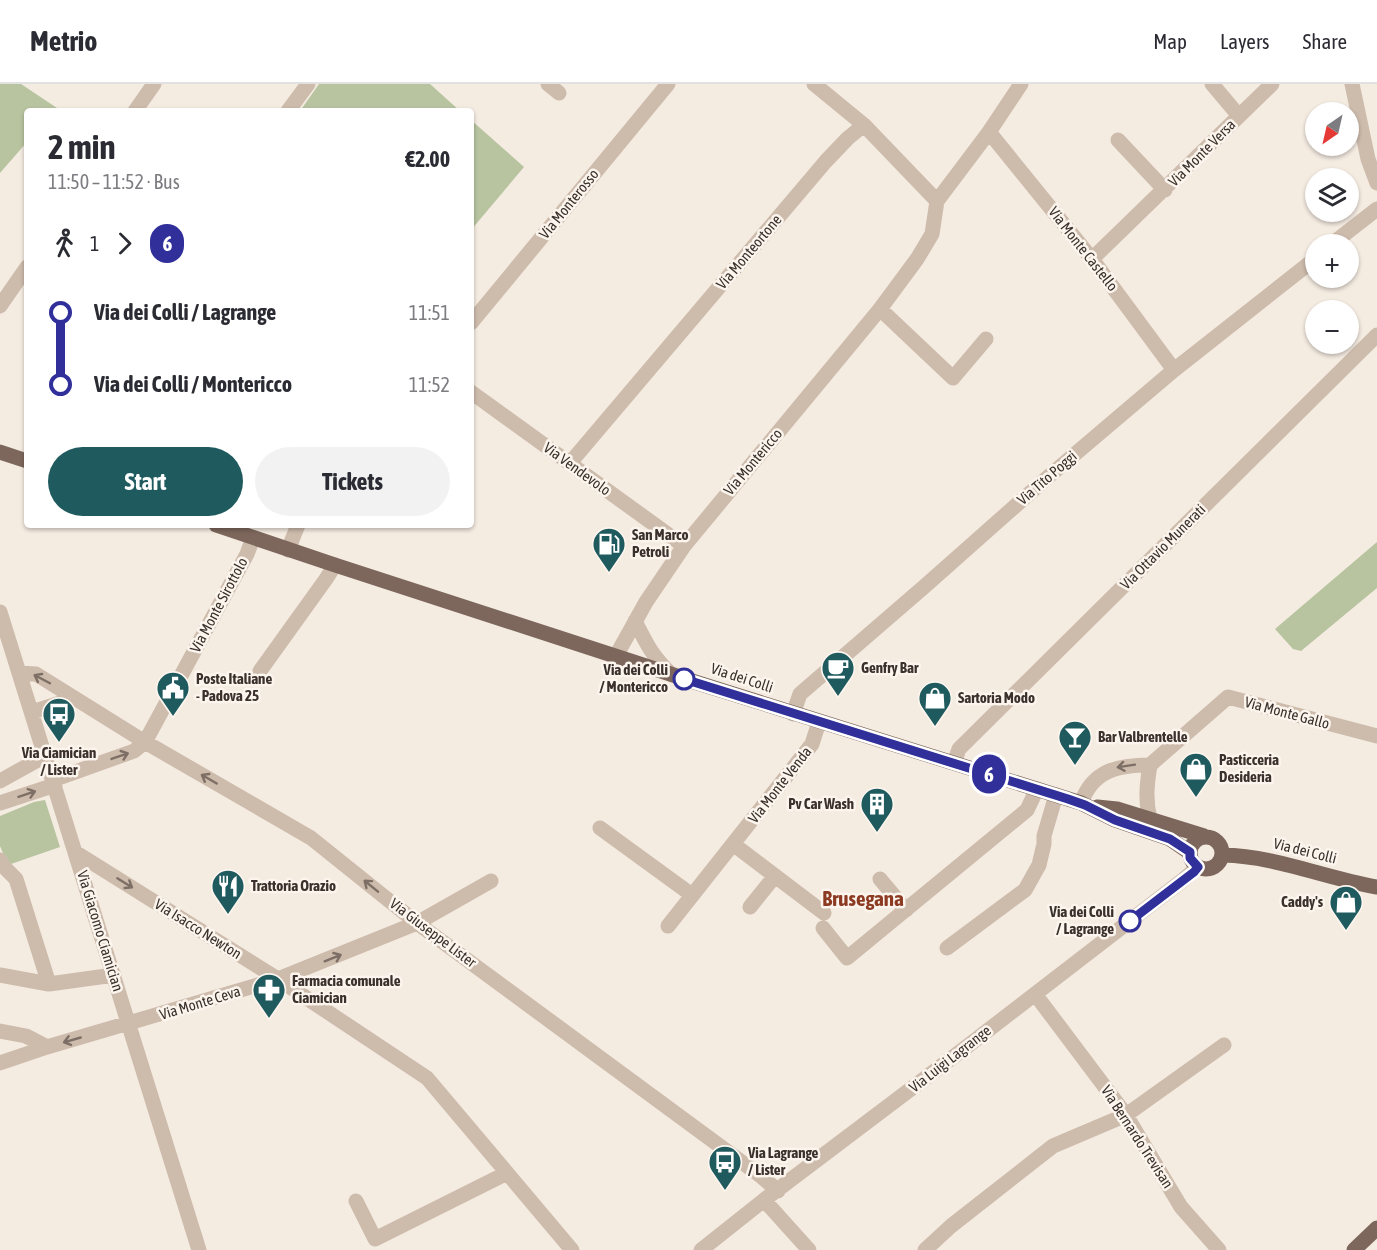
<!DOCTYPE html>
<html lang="en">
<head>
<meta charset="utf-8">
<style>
  :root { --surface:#fff; --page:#f2f2f3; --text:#2b2b33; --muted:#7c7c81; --line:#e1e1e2; --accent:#1f5a5e }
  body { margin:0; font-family:"Asap Condensed",sans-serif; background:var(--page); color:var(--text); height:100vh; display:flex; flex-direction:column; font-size:22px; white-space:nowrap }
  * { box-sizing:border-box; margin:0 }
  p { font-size:20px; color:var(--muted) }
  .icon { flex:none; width:33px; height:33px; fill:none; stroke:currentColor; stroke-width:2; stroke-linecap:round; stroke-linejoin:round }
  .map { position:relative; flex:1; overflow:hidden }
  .sheet { position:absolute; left:24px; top:24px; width:450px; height:420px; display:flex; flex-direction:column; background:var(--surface); border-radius:6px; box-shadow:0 2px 4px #0004 }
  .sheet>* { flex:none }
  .badge { padding:0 12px; border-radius:20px; font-size:21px; line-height:39px }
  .needle { width:39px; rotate:214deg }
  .tools { position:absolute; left:1305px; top:18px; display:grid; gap:12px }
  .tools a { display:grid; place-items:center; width:54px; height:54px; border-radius:50%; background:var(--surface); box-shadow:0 2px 4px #0004; font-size:30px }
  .map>.badge { position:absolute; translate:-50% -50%; box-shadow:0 0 0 3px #fff }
  .legs { display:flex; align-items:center; gap:9px; height:66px; padding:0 24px; font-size:20px }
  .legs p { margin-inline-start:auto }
  .headline { display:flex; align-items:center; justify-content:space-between; height:102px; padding:0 24px }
  h1 { font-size:33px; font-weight:700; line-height:45px }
  .primary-button { display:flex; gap:12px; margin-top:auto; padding:12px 24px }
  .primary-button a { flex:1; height:69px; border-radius:36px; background:var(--accent); color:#fff; font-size:24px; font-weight:700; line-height:69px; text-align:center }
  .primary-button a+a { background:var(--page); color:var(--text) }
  ul { padding:0 24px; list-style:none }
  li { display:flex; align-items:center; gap:21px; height:72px; font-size:22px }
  li i { display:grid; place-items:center; width:9px; height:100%; margin:0 8px; background:currentColor }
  li i::after { content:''; width:15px; height:15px; margin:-8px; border:4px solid; border-radius:50%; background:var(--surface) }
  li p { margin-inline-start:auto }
  li:first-child i { background:linear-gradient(#0000 50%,currentColor 0) }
  li:last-child i { background:linear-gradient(currentColor 50%,#0000 0) }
  header { display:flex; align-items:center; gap:36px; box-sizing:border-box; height:84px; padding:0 30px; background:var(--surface); border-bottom:2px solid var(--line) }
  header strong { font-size:28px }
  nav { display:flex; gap:33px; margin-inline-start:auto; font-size:21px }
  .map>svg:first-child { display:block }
</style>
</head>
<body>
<header>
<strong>Metrio</strong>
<nav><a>Map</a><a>Layers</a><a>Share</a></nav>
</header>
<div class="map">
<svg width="1377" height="1166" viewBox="0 0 1377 1166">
  <rect width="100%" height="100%" fill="#f4ebe1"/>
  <path fill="#b8c4a0" d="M0 0H21L57 24 55 27H27V58L0 89Z
    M319 0H430L460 27H300Z
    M471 36 524 83 471 146Z
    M1377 458V504L1301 567 1293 565 1275 545Z
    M45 716 60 763 8 781 0 762V732L34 718Z"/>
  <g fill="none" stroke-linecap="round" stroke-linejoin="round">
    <path stroke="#cdbbac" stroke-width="15" d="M548 0 559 9
      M814 0 864 41 937 117
      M1212 0 1239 32
      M1352 0 1368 75 1377 99
      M135 27 154 0
      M288 27 308 0
      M989 48 1092 175 1174 286
      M1118 56 1165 106
      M1332 160 1377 125
      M1092 175 1272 0
      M0 222 27 183
      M880 225 953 294 986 255
      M471 239 668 0
      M471 308 684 462
      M570 379 826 77 848 54 864 41
      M288 466 298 441
      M0 528 199 1166
      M635 537C647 561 653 573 672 591
      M616 572 646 518 684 462 880 225 917 175 932 150 937 117 989 48 1021 0
      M260 587 326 495 335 481
      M19 589 36 590 145 658 311 754 417 839 762 1093 778 1107
      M32 628 73 615
      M793 630 800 610 925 502 1048 393 1174 286 1316 174
      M954 679 959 665 963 661 1377 251
      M1150 681 1228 613 1377 652
      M53 696 134 667 145 658 247 470 253 454
      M0 697 36 677 46 672
      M0 719 55 701
      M1081 719C1093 686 1118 681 1150 681 1147 699 1145 716 1150 735
      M600 744 692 811
      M733 760 824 829
      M75 768 278 895 427 994 572 1166
      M0 776 4 783 16 795 49 900
      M880 795 906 826
      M750 823 774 793
      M668 842 812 660 819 638
      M823 844 847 874 1027 726 1037 705
      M947 864 1025 806 1039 781 1044 760V752L1056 711
      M0 891 49 900 114 891
      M1035 910 1126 1031 1181 1123 1219 1166
      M0 947 26 952 47 963
      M0 979 47 963 278 895 417 839 491 797
      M764 1116 809 1166
      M356 1117 375 1155 507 1089
      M701 1166 764 1116 965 964 1183 796 1198 783
      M925 1166 951 1142 1053 1062 1126 1031 1224 961"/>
    <path stroke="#7d675c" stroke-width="15" d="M0 368 27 377
      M216 441 335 481 698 599 1081 719 1115 736 1170 755 1189 768
      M1097 723 1117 725 1204 752
      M1190 769a16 16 0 1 1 32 0a16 16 0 1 1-32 0Z
      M1223 771C1275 772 1325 794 1377 803
      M1354 1166 1377 1144"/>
  </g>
  <defs><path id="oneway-shaft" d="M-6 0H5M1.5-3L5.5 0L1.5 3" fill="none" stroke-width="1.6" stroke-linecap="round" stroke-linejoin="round" transform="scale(1.5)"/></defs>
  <g stroke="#7d6f65">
    <use href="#oneway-shaft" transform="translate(42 595) rotate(-152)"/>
    <use href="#oneway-shaft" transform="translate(120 672) rotate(-19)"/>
    <use href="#oneway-shaft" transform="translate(1126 682) rotate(171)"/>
    <use href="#oneway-shaft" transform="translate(209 695) rotate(-150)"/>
    <use href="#oneway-shaft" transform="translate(27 710) rotate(-18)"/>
    <use href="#oneway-shaft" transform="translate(125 799) rotate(32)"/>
    <use href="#oneway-shaft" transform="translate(371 802) rotate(-141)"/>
    <use href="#oneway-shaft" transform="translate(333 874) rotate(-22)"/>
    <use href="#oneway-shaft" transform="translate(72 956) rotate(164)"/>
  </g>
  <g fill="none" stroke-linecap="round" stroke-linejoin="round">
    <defs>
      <path id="line-1" d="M684 595 1068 715 1085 721 1115 736 1170 755 1190 768V774L1198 783 1194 788 1130 837"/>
    </defs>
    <use href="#line-1" stroke="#fff" stroke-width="14"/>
    <use href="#line-1" stroke="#312f9a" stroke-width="9"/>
  </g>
  <defs>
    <symbol id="fuel-pin" viewBox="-11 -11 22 30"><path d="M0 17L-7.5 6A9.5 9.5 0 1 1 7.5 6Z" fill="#1f5a5e" stroke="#fbf5ee"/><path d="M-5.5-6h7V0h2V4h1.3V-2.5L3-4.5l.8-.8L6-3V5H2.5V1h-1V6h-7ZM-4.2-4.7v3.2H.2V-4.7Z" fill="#fff"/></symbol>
    <symbol id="cafe-pin" viewBox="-11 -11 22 30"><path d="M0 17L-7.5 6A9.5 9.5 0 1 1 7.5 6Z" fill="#1f5a5e" stroke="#fbf5ee"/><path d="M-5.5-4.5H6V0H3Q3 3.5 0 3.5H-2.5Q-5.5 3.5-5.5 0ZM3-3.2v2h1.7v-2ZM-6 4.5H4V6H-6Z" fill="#fff"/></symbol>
    <symbol id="civic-pin" viewBox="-11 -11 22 30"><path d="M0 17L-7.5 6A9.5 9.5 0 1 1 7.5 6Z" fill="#1f5a5e" stroke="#fbf5ee"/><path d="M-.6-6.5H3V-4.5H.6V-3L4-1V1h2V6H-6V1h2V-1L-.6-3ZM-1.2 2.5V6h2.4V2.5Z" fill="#fff"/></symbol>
    <symbol id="shop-pin" viewBox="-11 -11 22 30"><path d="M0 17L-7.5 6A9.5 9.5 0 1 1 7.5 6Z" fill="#1f5a5e" stroke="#fbf5ee"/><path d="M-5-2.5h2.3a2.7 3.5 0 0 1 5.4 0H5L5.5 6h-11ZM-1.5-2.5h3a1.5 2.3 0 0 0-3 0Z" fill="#fff"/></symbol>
    <symbol id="bus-pin" viewBox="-11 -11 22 30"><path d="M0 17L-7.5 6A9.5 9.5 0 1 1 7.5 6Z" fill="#1f5a5e" stroke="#fbf5ee"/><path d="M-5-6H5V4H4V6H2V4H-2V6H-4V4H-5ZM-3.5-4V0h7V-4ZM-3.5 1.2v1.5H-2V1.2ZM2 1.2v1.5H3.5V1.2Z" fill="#fff"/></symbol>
    <symbol id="bar-pin" viewBox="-11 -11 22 30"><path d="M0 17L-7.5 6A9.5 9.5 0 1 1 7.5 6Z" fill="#1f5a5e" stroke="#fbf5ee"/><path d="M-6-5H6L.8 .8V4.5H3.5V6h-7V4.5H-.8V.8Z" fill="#fff"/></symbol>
    <symbol id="building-pin" viewBox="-11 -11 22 30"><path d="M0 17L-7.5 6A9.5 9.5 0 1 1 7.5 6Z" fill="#1f5a5e" stroke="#fbf5ee"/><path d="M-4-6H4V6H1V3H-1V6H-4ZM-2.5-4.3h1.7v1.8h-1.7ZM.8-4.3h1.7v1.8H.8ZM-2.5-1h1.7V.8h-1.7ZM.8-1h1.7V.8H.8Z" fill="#fff"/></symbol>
    <symbol id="restaurant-pin" viewBox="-11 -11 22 30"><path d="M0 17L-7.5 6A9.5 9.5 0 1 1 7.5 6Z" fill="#1f5a5e" stroke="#fbf5ee"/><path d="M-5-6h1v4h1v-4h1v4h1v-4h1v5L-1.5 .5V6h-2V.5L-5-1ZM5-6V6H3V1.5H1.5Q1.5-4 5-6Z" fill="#fff"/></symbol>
    <symbol id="pharmacy-pin" viewBox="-11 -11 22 30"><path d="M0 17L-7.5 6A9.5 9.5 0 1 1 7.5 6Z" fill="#1f5a5e" stroke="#fbf5ee"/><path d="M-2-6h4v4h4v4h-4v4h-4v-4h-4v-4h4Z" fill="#fff"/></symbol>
  </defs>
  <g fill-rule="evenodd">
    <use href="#fuel-pin" x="590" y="441" width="38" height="52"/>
    <use href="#cafe-pin" x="819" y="565" width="38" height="52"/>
    <use href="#civic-pin" x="154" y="585" width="38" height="52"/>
    <use href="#shop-pin" x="916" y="595" width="38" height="52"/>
    <use href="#bus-pin" x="40" y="611" width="38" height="52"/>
    <use href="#bar-pin" x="1056" y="634" width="38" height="52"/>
    <use href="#shop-pin" x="1177" y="666" width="38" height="52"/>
    <use href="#building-pin" x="858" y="701" width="38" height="52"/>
    <use href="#restaurant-pin" x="209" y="783" width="38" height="52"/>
    <use href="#shop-pin" x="1327" y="799" width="38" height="52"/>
    <use href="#pharmacy-pin" x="250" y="887" width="38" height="52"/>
    <use href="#bus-pin" x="706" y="1059" width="38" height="52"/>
  </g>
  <g fill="#fff" stroke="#312f9a" stroke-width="3">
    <circle cx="684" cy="595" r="10"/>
    <circle cx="1130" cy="837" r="10"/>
  </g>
  <g text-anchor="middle" stroke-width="5" stroke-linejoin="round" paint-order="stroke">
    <g font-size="15" fill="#3b302b" stroke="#fbf5ee">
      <text transform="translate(1202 69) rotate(-45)" y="5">Via Monte Versa</text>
      <text transform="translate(569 120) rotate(-51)" y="5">Via Monterosso</text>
      <text transform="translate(1083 165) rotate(52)" y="5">Via Monte Castello</text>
      <text transform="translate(749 168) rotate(-50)" y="5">Via Monteortone</text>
      <text transform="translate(753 378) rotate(-50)" y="5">Via Montericco</text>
      <text transform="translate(577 385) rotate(36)" y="5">Via Vendevolo</text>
      <text transform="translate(1047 394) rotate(-41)" y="5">Via Tito Poggi</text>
      <text transform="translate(1163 463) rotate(-45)" y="5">Via Ottavio Munerati</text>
      <text transform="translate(219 521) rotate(-62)" y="5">Via Monte Sirottolo</text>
      <text transform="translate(742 594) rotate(18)" y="5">Via dei Colli</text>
      <text transform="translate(1287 629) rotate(15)" y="5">Via Monte Gallo</text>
      <text transform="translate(780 701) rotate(-52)" y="5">Via Monte Venda</text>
      <text transform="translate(1305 767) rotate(14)" y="5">Via dei Colli</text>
      <text transform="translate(198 845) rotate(32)" y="5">Via Isacco Newton</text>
      <text transform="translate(100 847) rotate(73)" y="5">Via Giacomo Ciamician</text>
      <text transform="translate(433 849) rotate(37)" y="5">Via Giuseppe Lister</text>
      <text transform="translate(200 919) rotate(-17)" y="5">Via Monte Ceva</text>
      <text transform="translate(950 975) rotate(-38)" y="5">Via Luigi Lagrange</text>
      <text transform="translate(1137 1053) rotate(57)" y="5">Via Bernardo Trevisan</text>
    </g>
    <g font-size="15" font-weight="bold" fill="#3b302b" stroke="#fbf5ee" text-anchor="start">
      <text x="632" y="456">San Marco<tspan x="632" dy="17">Petroli</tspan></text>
      <text x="861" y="589">Genfry Bar</text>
      <text x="196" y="600">Poste Italiane<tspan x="196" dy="17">- Padova 25</tspan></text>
      <text x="958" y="619">Sartoria Modo</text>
      <text x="1098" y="658">Bar Valbrentelle</text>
      <text x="59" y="674" text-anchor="middle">Via Ciamician<tspan x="59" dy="17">/ Lister</tspan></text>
      <text x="1219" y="681">Pasticceria<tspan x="1219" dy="17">Desideria</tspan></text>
      <text x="854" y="725" text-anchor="end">Pv Car Wash</text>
      <text x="251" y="807">Trattoria Orazio</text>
      <text x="1323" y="823" text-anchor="end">Caddy's</text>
      <text x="292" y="902">Farmacia comunale<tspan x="292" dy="17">Ciamician</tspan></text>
      <text x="748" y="1074">Via Lagrange<tspan x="748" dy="17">/ Lister</tspan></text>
    </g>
    <g font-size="15" font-weight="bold" fill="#3b302b" stroke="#fbf5ee" text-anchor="end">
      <text x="668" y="591">Via dei Colli<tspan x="668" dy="17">/ Montericco</tspan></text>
      <text x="1114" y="833">Via dei Colli<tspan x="1114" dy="17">/ Lagrange</tspan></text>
    </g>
    <g font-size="21" font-weight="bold" fill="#8c3b22" stroke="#fbf5ee">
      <text x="863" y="822">Brusegana</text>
    </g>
  </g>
</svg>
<div class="tools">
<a><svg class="needle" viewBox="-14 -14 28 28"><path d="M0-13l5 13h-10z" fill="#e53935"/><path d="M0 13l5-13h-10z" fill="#7c7c81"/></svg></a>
<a><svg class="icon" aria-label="layers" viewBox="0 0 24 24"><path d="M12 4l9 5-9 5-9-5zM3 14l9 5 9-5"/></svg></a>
<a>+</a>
<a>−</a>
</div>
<b class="badge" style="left:989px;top:690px;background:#312f9a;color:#fff">6</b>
<section class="sheet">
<div class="headline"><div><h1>2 min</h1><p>11:50 – 11:52 · Bus</p></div><b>€2.00</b></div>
<div class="legs"><svg class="icon" aria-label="walk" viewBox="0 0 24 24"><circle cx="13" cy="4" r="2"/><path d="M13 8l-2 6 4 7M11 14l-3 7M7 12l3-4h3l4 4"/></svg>1<svg class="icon" aria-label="forward" viewBox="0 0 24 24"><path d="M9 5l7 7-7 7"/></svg><b class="badge" style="background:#312f9a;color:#fff">6</b></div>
<ul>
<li><i style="color:#312f9a"></i><b>Via dei Colli / Lagrange</b><p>11:51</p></li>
<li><i style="color:#312f9a"></i><b>Via dei Colli / Montericco</b><p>11:52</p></li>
</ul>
<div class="primary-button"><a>Start</a><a>Tickets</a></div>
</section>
</div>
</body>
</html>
